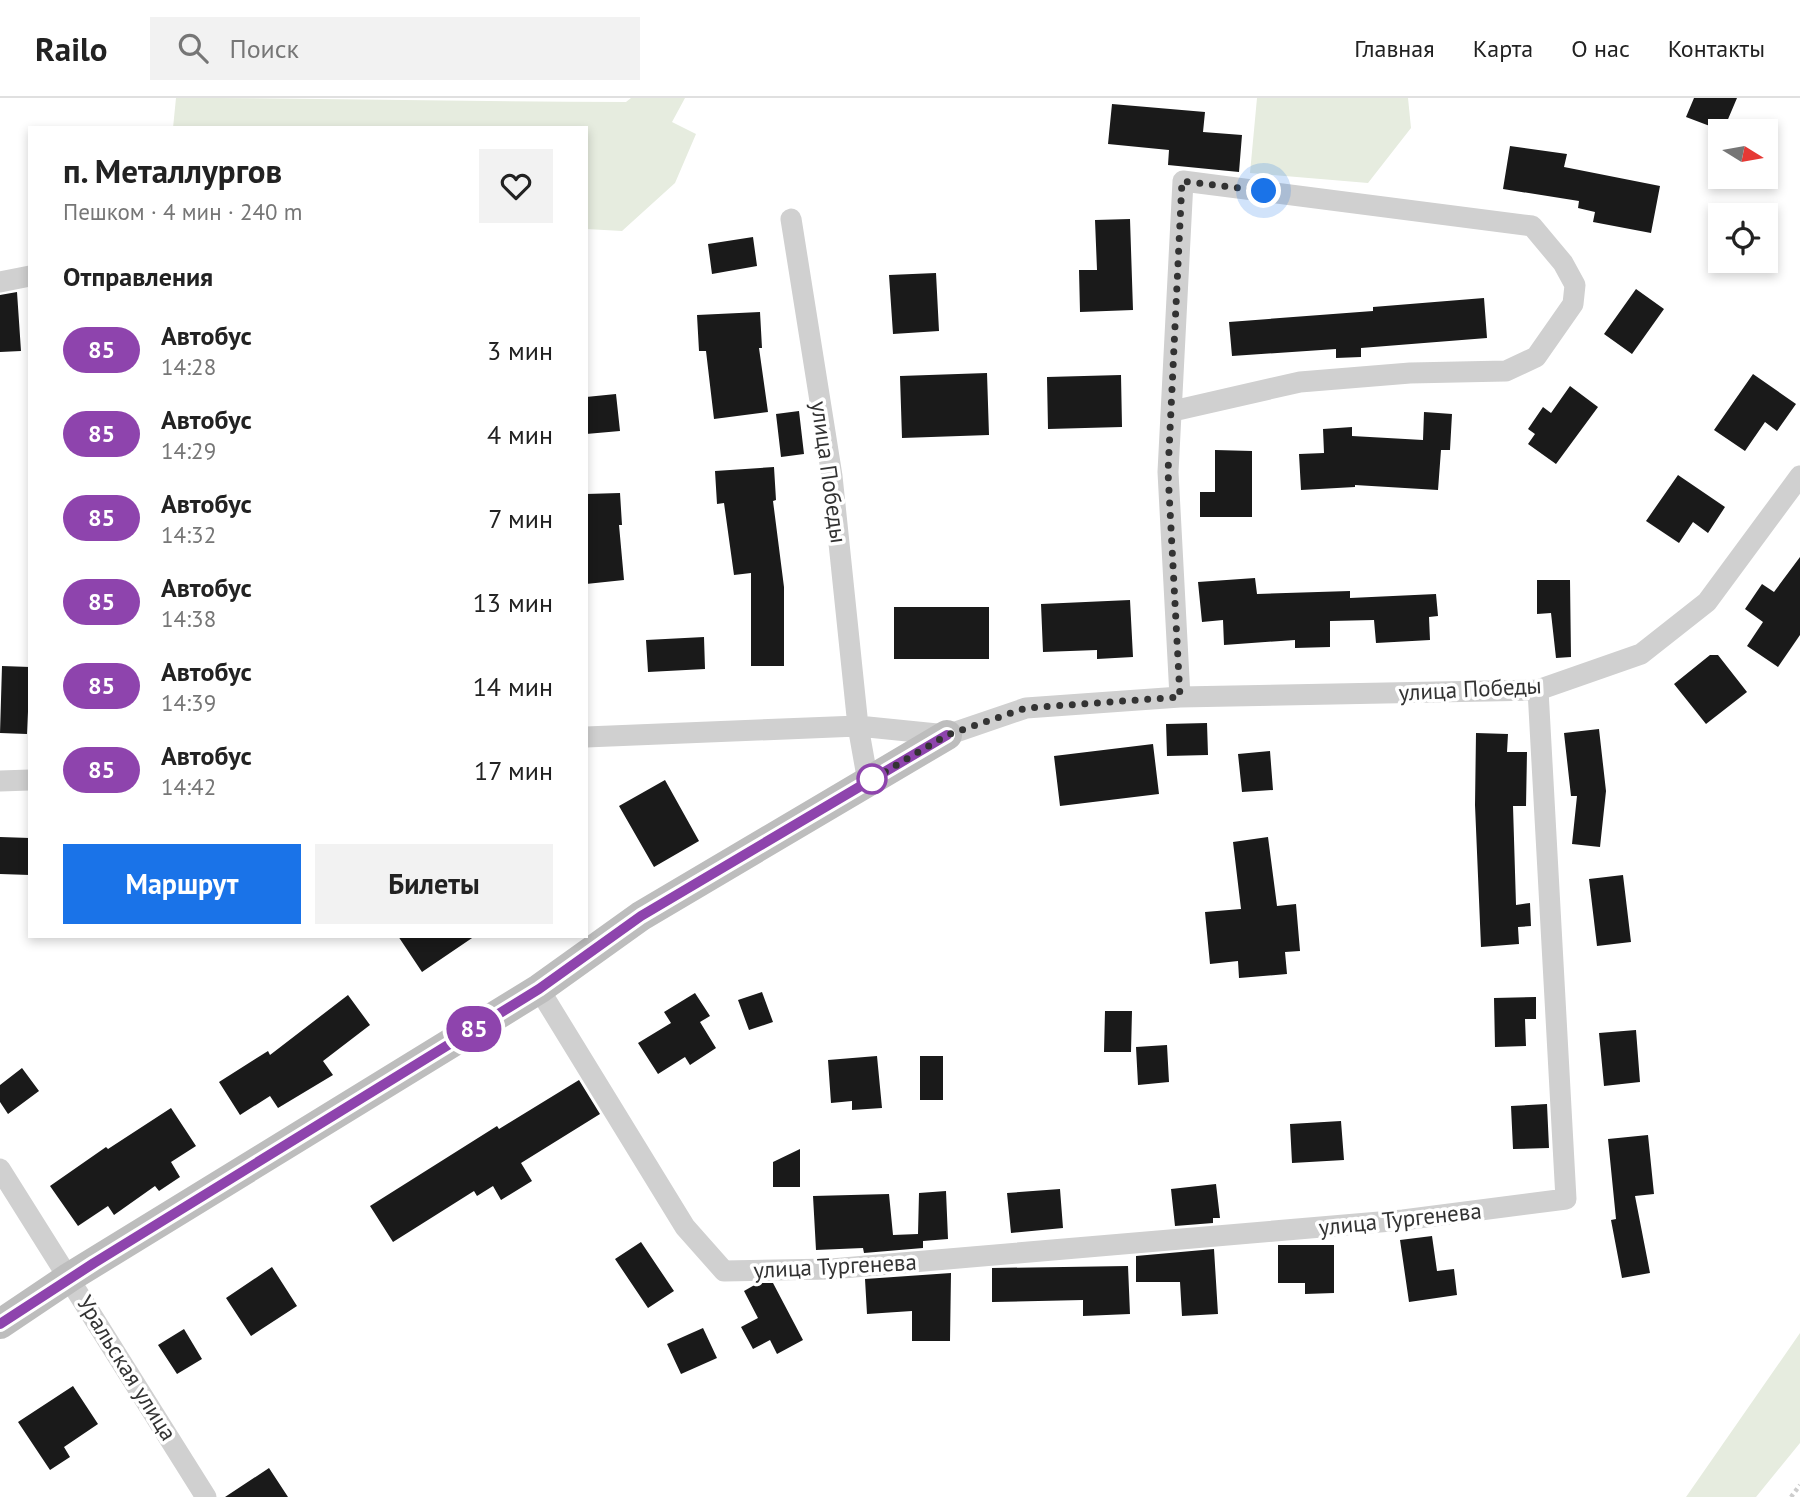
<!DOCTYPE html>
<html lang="ru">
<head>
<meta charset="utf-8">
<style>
  :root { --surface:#fff; --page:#f2f2f2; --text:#222; --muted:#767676; --line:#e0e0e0; --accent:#1a73e8 }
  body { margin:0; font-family:"PT Sans",sans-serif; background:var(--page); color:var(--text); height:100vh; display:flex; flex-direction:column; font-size:26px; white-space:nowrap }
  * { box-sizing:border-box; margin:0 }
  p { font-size:23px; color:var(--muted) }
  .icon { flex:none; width:38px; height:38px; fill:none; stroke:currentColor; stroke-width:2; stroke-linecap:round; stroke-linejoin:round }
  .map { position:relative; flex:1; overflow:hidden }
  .drawer { position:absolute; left:28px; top:28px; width:560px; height:812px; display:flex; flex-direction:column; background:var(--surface); border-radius:0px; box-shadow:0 4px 10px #0003 }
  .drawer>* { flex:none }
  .badge { padding:0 14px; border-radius:23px; font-size:24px; line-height:46px }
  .needle { width:46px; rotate:101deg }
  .tools { position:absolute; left:1708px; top:21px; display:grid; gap:14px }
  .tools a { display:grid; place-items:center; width:70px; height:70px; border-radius:0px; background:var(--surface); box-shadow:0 4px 10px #0003; font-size:35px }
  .you { position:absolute; width:35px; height:35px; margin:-18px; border:5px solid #fff; border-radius:50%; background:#1a73e8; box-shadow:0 0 0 10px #1a73e833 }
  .map>.badge { position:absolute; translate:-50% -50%; box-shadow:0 0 0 4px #fff }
  h2 { padding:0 35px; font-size:26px; line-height:63px }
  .round { display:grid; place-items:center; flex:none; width:74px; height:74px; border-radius:0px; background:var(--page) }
  .headline { display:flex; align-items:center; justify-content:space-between; height:119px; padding:0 35px }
  h1 { font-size:33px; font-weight:700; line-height:52px }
  .action { display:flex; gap:14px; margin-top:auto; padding:14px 35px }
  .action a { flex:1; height:80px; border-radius:0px; background:var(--accent); color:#fff; font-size:28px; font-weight:700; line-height:80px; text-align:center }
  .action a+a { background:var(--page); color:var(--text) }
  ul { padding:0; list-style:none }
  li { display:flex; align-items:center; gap:21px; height:84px; padding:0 35px }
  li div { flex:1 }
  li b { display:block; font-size:26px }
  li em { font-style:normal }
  li .badge { min-width:77px; font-weight:700; text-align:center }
  header { display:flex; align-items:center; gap:42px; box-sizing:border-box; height:98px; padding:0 35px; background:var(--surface); border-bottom:2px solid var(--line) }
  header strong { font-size:33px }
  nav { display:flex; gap:38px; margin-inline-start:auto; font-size:24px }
  .search { width:490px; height:63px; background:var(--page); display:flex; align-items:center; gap:18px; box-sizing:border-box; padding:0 24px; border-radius:0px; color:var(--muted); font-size:26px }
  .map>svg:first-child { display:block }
</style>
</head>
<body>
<header>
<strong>Railo</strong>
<div class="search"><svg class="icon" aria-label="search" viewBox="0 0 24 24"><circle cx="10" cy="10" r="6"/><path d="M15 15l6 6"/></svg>Поиск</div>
<nav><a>Главная</a><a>Карта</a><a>О нас</a><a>Контакты</a></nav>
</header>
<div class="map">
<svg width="1800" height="1399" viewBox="0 0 1800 1399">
  <rect width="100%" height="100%" fill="#fff"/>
  <path fill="#e6ecdf" d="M176 0C326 0 476 4 626 4L631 0H685L672 24 696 36 675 85 622 133 586 131V30H173Z
    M1257 0H1408L1411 30 1368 85 1250 75Z
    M1800 1235V1345L1756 1399H1686Z"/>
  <path fill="#1a1a1a" d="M1694 0H1737L1723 33 1686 19Z
    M1112 6 1205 14 1203 34 1242 37 1239 74 1168 67 1169 52 1108 46Z
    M1510 48 1567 56 1564 69 1660 88 1651 135 1593 124 1595 114 1578 110 1579 103 1503 91Z
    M1130 121 1133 212 1080 214 1079 172H1097L1095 122Z
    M753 139 757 168 712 176 708 146Z
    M936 175 939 233 893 236 889 177Z
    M1636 191 1664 211 1632 256 1604 236Z
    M17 194 21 253 0 254V197Z
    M1484 200 1487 240 1361 250V259L1336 260V251L1232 258 1229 224 1373 213V209Z
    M760 214 762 250H759L768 314 714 321 706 253H699L697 217Z
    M987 275 989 337 902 340 900 278Z
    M1753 276 1796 306 1777 333 1765 324 1745 353 1714 332Z
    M1121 277 1122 329 1048 331 1047 279Z
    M1570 288 1598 309 1556 366 1528 346 1535 336 1528 331 1543 309 1551 315Z
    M616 296 620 333 586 336V299Z
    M799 313 804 356 781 359 776 316Z
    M1424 314 1452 316 1450 352H1441L1438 392 1355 387V389L1301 392 1299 356 1324 355 1323 331 1352 329V338L1423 342Z
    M1215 352 1252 353V419H1200V394H1215Z
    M774 369 776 402 773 403 784 489V568H751V475L734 477 724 405 717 406 715 373Z
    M1678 377 1725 409 1708 435 1693 424 1679 445 1646 423Z
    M620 395 622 427H619L624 482 586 486V396Z
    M1800 459V537L1778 569 1747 548 1763 524 1745 511 1762 486 1774 494Z
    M1255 480 1257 496 1350 493V500L1436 496 1438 518 1429 519 1430 542 1376 545 1374 522 1330 523V549L1295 550V542L1224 547 1223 522 1202 524 1198 484Z
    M1537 482H1570L1571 559 1556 560 1551 515 1537 516Z
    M1130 502 1133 559 1097 561V552L1043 554 1041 506Z
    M894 509H989V561H894Z
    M704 539 705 571 648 574 646 542Z
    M1710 557H1718L1747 594 1706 626 1674 586Z
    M2 568 30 569 27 636 0 635Z
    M1207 625 1208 657 1167 658 1166 626Z
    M1599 631 1606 693 1600 749 1572 746 1577 698H1571L1564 635Z
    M1476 635 1508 636 1507 654H1527L1526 708H1513L1516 807 1530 805 1531 828 1518 829 1519 846 1481 849 1475 707Z
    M1153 646 1159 696 1060 708 1054 658Z
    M1270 653 1273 692 1242 694 1238 656Z
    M665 682 699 743 654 769 619 708Z
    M0 739 30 740V777L0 776Z
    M1268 739 1277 808 1296 806 1300 853 1285 854 1287 876 1239 880 1238 863 1210 866 1205 814 1241 811 1233 744Z
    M1623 777 1631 844 1597 848 1589 781Z
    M398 838H475L422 874Z
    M762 894 773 924 749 932 738 902Z
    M695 895 710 918 700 924 716 950 690 967 685 959 658 976 638 945 671 925 664 914Z
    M348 897 370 927 323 963 333 977 278 1010 270 998 240 1017 219 984 268 953 270 957Z
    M1536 899V921H1525L1526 948 1495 949 1494 900Z
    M1105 913H1132L1131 954H1104Z
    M1636 932 1640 984 1604 988 1599 935Z
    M1167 947 1169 984 1138 987 1136 949Z
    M877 958 882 1010 852 1012V1003L831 1005 828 962Z
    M920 958H943V1002H920Z
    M22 970 39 993 8 1016 0 1004V987Z
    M579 982 600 1016 521 1065 532 1083 501 1102 493 1088 477 1098 474 1093 393 1144 370 1108 497 1028 499 1031Z
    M1547 1006 1549 1050 1513 1051 1511 1008Z
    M171 1010 196 1048 171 1064 180 1079 159 1093 155 1088 114 1117 108 1108 78 1128 50 1088 106 1049 108 1051Z
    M1341 1023 1344 1062 1292 1065 1290 1026Z
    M1648 1037 1654 1096 1635 1098 1650 1175 1622 1180 1611 1122 1616 1121 1608 1041Z
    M800 1051V1089H773V1064Z
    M1216 1086 1220 1120H1213V1125L1175 1128 1171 1091Z
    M1060 1091 1063 1130 1011 1135 1007 1095Z
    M946 1093 948 1141 923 1143V1150L864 1155 863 1150 816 1152 813 1098 889 1096 893 1137 918 1136 919 1095Z
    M1432 1138 1437 1173 1454 1171 1457 1197 1409 1204 1400 1142Z
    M641 1144 674 1193 648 1210 615 1161Z
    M1278 1147H1334V1195L1305 1196V1185H1278Z
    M1214 1151 1218 1216 1182 1218 1180 1184H1136V1158Z
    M1128 1168 1130 1216 1083 1218V1202L992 1204V1170Z
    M272 1169 297 1208 251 1238 226 1200Z
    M951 1175 950 1243H912V1213L867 1216 865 1181Z
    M758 1185H773L803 1242 777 1256 770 1242 753 1251 741 1229 758 1220 744 1193Z
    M703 1230 717 1260 681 1276 667 1246Z
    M184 1231 202 1261 177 1276 158 1247Z
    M73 1288 98 1326 64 1349 70 1359 50 1372 18 1324Z
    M269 1370 288 1399H225Z"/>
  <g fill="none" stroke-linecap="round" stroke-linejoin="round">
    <path stroke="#cdcdcd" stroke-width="4.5" stroke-dasharray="3.5 3.5" stroke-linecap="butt" d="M1791 1399 1800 1387"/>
    <path stroke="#d0d0d0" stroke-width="21" d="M791 121 832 378 858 628 868 684
      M0 184 30 178
      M1173 313 1300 284 1410 275 1506 273 1536 259 1573 206 1575 187 1563 165 1532 128 1183 83 1168 374 1180 599
      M586 639 858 628 947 637 1026 610 1180 599 1538 592 1641 556 1707 504 1800 378
      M0 683 30 682
      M539 891 685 1129 724 1173 831 1171 1403 1122 1566 1101 1538 592
      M0 1071 206 1399"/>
    <path stroke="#bdbdbd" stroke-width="30" d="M0 1226 70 1179 539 891 641 818 947 637"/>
  </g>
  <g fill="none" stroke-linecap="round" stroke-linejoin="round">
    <defs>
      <path id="line" d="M0 1226 94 1165 539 891 641 818 947 637"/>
    </defs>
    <use href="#line" stroke="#fff" stroke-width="16"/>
    <use href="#line" stroke="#8e44ad" stroke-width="10"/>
    <path stroke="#333" stroke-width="7" stroke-dasharray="0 12.6" d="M872 681 868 684 947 637 1026 610 1180 599 1168 374 1182 83 1264 93"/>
  </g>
  <circle fill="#fff" stroke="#8e44ad" stroke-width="3.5" cx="872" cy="681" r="14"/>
  <g text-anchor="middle" stroke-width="7" stroke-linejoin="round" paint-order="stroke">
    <g font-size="23" fill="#333" stroke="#fff">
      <text transform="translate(829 374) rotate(82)" y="8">улица Победы</text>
      <text transform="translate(1470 591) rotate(-3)" y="8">улица Победы</text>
      <text transform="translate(1400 1121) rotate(-6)" y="8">улица Тургенева</text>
      <text transform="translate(835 1168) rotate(-3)" y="8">улица Тургенева</text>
      <text transform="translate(127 1270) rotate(58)" y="8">Уральская улица</text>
    </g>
  </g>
</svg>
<div class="tools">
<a><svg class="needle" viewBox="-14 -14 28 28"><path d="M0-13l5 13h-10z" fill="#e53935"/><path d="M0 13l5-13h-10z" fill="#767676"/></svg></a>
<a><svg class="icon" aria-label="locate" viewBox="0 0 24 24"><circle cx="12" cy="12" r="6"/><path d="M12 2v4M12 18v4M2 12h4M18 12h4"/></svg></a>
</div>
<div class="you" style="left:1264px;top:93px"></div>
<b class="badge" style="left:474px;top:931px;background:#8e44ad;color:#fff">85</b>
<section class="drawer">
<div class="headline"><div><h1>п. Металлургов</h1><p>Пешком · 4 мин · 240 m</p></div><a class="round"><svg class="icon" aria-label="heart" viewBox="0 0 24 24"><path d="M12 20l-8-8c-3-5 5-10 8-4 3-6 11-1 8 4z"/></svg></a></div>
<h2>Отправления</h2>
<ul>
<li><span class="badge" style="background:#8e44ad;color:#fff">85</span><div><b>Автобус</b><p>14:28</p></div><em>3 мин</em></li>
<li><span class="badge" style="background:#8e44ad;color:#fff">85</span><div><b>Автобус</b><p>14:29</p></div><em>4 мин</em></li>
<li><span class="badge" style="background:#8e44ad;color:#fff">85</span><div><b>Автобус</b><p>14:32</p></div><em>7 мин</em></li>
<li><span class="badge" style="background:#8e44ad;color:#fff">85</span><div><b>Автобус</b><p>14:38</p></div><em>13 мин</em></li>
<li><span class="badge" style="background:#8e44ad;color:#fff">85</span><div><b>Автобус</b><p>14:39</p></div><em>14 мин</em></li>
<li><span class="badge" style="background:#8e44ad;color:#fff">85</span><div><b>Автобус</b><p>14:42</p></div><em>17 мин</em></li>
</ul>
<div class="action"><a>Маршрут</a><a>Билеты</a></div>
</section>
</div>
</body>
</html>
